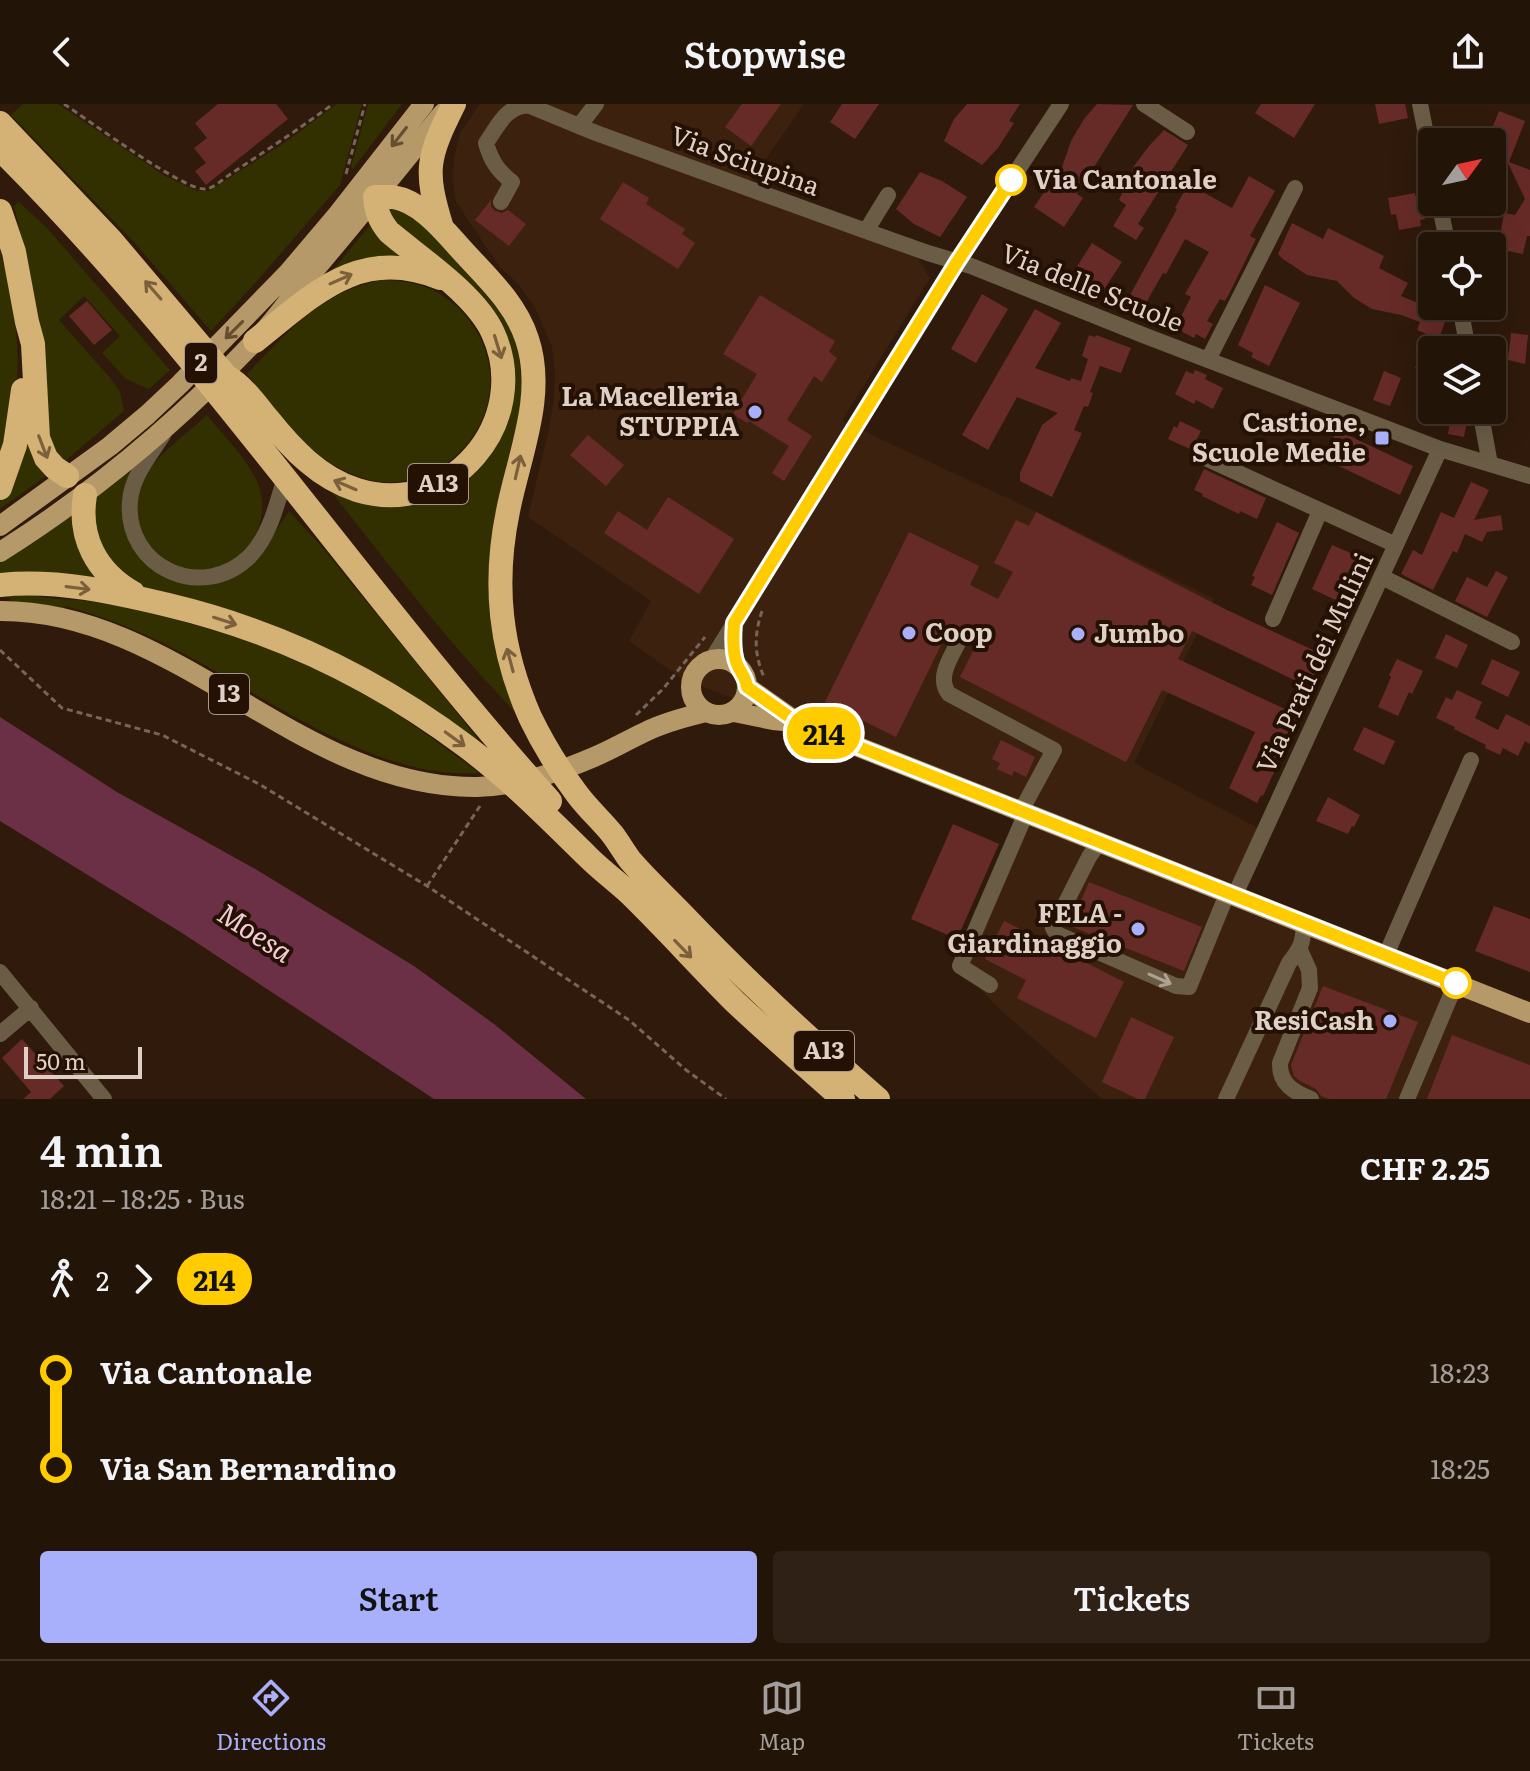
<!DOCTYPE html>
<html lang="en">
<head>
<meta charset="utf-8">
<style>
  :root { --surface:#231408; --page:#2f2116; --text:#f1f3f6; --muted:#a39e9c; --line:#403329; --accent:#a8b0fc }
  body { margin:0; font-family:Literata,serif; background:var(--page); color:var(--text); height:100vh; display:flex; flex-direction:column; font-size:30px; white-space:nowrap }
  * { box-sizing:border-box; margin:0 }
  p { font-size:26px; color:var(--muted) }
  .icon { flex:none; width:44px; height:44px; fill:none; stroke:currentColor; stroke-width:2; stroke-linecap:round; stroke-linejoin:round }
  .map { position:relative; height:995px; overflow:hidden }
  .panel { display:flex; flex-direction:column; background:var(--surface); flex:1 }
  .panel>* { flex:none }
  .badge { padding:0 16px; border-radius:26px; font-size:28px; line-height:52px }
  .needle { width:52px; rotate:57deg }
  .tools { position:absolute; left:1418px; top:24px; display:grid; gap:16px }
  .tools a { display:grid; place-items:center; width:88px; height:88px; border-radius:8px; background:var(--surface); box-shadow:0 8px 32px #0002,0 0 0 2px var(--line); font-size:40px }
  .scale { position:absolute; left:24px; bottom:20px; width:118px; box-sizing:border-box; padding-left:8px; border:4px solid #dfd0c7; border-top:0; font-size:22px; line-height:28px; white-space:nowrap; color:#dfd0c7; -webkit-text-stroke:6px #251004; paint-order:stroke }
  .map>.badge { position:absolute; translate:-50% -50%; box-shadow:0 0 0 4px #fff }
  .legs { display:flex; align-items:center; gap:12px; height:88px; padding:0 40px; font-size:26px }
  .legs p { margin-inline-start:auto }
  .summary { display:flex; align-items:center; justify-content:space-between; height:136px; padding:0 40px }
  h1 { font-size:44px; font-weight:600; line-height:60px }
  .button { display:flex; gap:16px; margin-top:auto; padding:16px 40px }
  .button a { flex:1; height:92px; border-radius:8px; background:var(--accent); color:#111; font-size:32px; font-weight:600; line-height:92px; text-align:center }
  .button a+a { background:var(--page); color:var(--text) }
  ul { padding:0 40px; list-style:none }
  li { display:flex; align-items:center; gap:28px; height:96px; font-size:30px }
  li i { display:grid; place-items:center; width:12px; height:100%; margin:0 10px; background:currentColor }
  li i::after { content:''; width:20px; height:20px; margin:-10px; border:6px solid; border-radius:50%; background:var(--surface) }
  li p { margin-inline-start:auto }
  li:first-child i { background:linear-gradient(#0000 50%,currentColor 0) }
  li:last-child i { background:linear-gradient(currentColor 50%,#0000 0) }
  header { display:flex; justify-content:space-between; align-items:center; height:104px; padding:0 40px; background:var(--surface); font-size:36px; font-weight:600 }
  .tab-bar { display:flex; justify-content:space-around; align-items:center; height:112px; border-top:2px solid var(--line); background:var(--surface); font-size:22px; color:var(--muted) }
  .tab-bar a { display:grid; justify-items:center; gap:4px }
  .tab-bar .on { color:var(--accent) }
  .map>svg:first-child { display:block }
</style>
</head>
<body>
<header><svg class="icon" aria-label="back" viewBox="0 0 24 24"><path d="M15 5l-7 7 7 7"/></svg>Stopwise<svg class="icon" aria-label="share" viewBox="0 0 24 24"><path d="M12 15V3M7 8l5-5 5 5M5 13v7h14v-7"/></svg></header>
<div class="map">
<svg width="1530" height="995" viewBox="0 0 1530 995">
  <rect width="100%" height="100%" fill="#2f1a0b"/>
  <path fill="#3d210f" d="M480 0H804L747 82 917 153 930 174 842 317 1035 407 1214 495 1134 659 1264 727 1234 792 1530 910V995H1102L994 900 960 862 1026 709 681 574 629 537 651 497 528 413 549 324 554 293 555 268 552 243 535 204 519 181 499 162 456 98 453 76 454 54 460 29Z"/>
  <path fill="#323000" d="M23 0H58L165 72 197 87H209L287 37 337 0H362L340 81 257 177 211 227 133 137 11 11Z
    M368 0H402L353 65 351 63Z
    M19 98 47 124 170 266 149 285 126 275 102 249 120 232 84 192 59 216 112 276 120 288 124 307 65 357 60 352 56 355 51 350 30 169 14 102Z
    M387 100 413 109 500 203 518 238 523 292 507 370 516 604 513 606C447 537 389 461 330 386L351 392 472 366 507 247 396 126Z
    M371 120 411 157 332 167Z
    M0 147C12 188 20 234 17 276 15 304 6 334 0 362Z
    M383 176C397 177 412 178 425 183 447 191 463 206 475 225 516 291 469 372 394 378 370 380 346 369 326 356 294 335 271 300 247 270 287 228 323 186 383 176Z
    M207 311C224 333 248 355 258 380 275 423 239 470 194 467 179 466 167 458 156 449 145 441 138 425 138 412 137 395 138 380 149 366 163 346 189 328 207 311Z
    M27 320 46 372 0 405V398L8 385Z
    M129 368 131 369 127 427 186 479 264 445 289 407 321 442 491 651 444 616 148 485 118 468 95 434 93 396Z
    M75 409 106 479 0 473V459Z
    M22 487C44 497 70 494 94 498 118 501 142 506 165 513 226 528 286 549 342 578 391 603 435 636 479 669 384 677 275 600 194 555 154 533 111 514 65 502L64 505 47 501 11 497 6 489Z"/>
  <path fill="#6b3045" d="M0 613 117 688 257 766 414 862 494 920 586 995H434L182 829 0 717Z"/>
  <path fill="#672b27" d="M218 0H276L288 15 206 81 195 67 206 59 194 44 207 34 195 19Z
    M742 0H781L751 42 725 23Z
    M842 0H879L855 35 830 18Z
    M967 0H1020L1009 17 1014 19 998 44 982 61 944 37 954 15Z
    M1097 0 1133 1 1077 90 1083 94 1064 123 1034 103 1053 75 1057 78 1071 37 1084 15Z
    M1261 0H1315L1294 34 1255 9Z
    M1375 0H1405L1408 14 1379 20Z
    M1499 7 1525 17 1509 58 1530 66V132H1527L1523 150 1498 145 1504 109 1515 111 1525 95 1508 59 1494 99H1492V42L1499 24 1493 22Z
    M1164 26 1188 41 1138 120 1144 124 1136 136 1113 122 1126 101 1119 96 1134 62 1149 42Z
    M920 68 942 77 967 93 940 133 914 120 896 105Z
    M1249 72 1275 87 1250 132 1256 135 1230 188 1225 197 1220 195 1207 217 1213 220 1205 235 1196 230 1194 234 1175 224 1191 193 1185 190 1209 148 1185 135 1166 170 1163 169 1151 190 1139 213 1123 204 1177 105 1175 104 1188 80 1232 104Z
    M623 78 649 94 646 100 685 125 682 130 695 139 678 165 600 115Z
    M1415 89V92L1421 91 1425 115 1420 116 1421 122 1399 126 1396 110 1391 111 1388 94Z
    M491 96V103L495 107 502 109 508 106 526 120 509 142 475 116Z
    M1292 119 1323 135 1328 124 1384 152 1379 164 1408 179 1401 192 1442 209 1440 216 1445 218 1439 234 1432 232V271L1415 264 1429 231 1417 226 1420 218 1401 211 1372 205 1354 194 1337 177 1307 171 1283 155 1278 150Z
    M1092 139 1122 158 1103 187 1090 179 1093 174 1076 164Z
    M1265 181 1300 199 1269 262 1251 253 1253 249 1238 241Z
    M982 190 1008 205 976 259 951 245Z
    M760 191 835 237 829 248 837 254 822 278 814 272 787 316 812 332 784 377 772 369 789 342 749 317 747 319 733 310 757 270 723 250Z
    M87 197 112 226 94 241 69 212Z
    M1035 205 1061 219 1035 264 1070 277 1071 274 1081 277 1088 255 1082 252 1089 231 1095 233 1096 231 1131 244 1121 269 1100 262 1090 288 1093 289 1088 303 1084 302 1074 326 1082 329 1052 393 1020 377V369L1042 321 1058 309 1017 293 988 346 962 331Z
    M1511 229 1528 231 1525 260 1508 256Z
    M1195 266 1207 271 1205 275 1223 284 1213 305 1196 296 1194 300 1175 290 1186 267 1193 270Z
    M1384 267 1401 274 1390 302 1373 296Z
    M1452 306H1469L1464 333 1448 330Z
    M1180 317 1201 327 1192 346 1168 335 1174 322 1177 324Z
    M1337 326 1413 362 1400 391 1324 355Z
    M588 331 624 361 606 382 570 351Z
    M1204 365 1266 394 1257 415 1240 407 1239 410 1202 392 1203 390 1194 386Z
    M1471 378 1489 386 1474 416 1501 411 1503 426 1487 428 1482 438 1465 430 1457 449 1453 447 1433 486 1401 470 1413 446 1422 451 1441 408 1454 414Z
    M668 393 734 435 699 490 604 429 618 407 647 426Z
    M1036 408 1225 505 1328 553 1313 585 1192 527 1178 555 1300 612 1263 692 1261 691 1257 699 1229 684 1255 628 1162 586 1126 658 960 573 977 539 970 535 968 531 963 527H954L949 525 896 633 825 598 909 428 979 462 970 481 998 495 1013 468 994 459 1016 416 1029 422Z
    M1277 418 1299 429 1272 491 1251 481 1255 473 1252 472Z
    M1332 441 1362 454 1342 499 1312 485Z
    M1496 467 1508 473 1487 513 1455 497 1467 473 1487 483Z
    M1446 530 1468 541 1457 564 1435 554Z
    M1397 555 1423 567 1412 590 1409 588 1398 612 1378 603 1391 573 1389 571Z
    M1492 555 1520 568 1508 593 1481 580Z
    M1457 586 1482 598 1475 614 1498 626 1506 610 1530 622V640L1525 637 1518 652 1503 644 1500 651 1485 644 1486 641 1454 625 1455 623 1436 614 1446 593 1452 596Z
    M1364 623 1395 637 1384 661 1353 646Z
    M1001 636 1035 653 1026 673 1014 667 1012 672 997 665 1000 659 992 655Z
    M1328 693 1360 711 1354 723 1352 722 1348 730 1316 717Z
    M953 720 999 740 957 835 911 815Z
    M1089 778 1202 823 1184 867 1070 822Z
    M1494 802 1530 815V868L1475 847Z
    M1004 817 1124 878 1096 934 1017 894 1026 876 985 855Z
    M1323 882 1418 918 1386 995H1329L1321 992 1316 985 1300 977 1294 972 1291 961Z
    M1131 913 1174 933 1145 995H1138L1102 978Z
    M1452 931 1530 961V995H1427Z
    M22 935 64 982 50 995H23L31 988 2 954Z"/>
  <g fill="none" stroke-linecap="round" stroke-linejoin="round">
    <path stroke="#776558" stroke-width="3" stroke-dasharray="6 4" stroke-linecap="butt" d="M64 0C87 15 185 88 206 85 214 84 224 74 232 69 266 47 300 24 333 0
      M346 70 365 0
      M762 507C754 531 754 550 764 573
      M0 546 62 604 162 631 259 680 427 782 629 916 686 966 726 995
      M636 611 663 585 705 533
      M427 782 480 702"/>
    <path stroke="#6a5c45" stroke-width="16" d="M1144 0 1187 28
      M1420 0 1432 60
      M579 22 596 0
      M501 98 512 78C498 67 491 57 486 39 498 22 505 3 528 1L596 29 866 127 928 149 971 162 1143 231 1440 345 1530 372
      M1439 98 1448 142
      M866 127 888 91
      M1460 202 1468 246
      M1208 256 1295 84
      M1480 306 1490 360
      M163 331C150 351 132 372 130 397 124 464 203 499 250 452 270 431 277 400 285 373
      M1201 352 1396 441
      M1382 473 1512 538
      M1273 515 1320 407
      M734 521 733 533 737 561
      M959 537C951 553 936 574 949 590L1054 646 1021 707
      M712 555 957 158 1061 0
      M1100 737 1089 753 1053 824 1057 830 1176 882 1189 883 1227 790
      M1234 793 1440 345
      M1300 846 1309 866 1310 884 1280 959C1279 980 1294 988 1311 995
      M1386 851 1471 656
      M0 868 104 995
      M990 881 960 862 1026 709
      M0 930 31 904
      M1226 995 1289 859C1301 844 1303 839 1304 820
      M1407 995 1456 879"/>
    <path stroke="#b69968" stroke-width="20" d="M0 422 110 342 147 311 180 280 288 169 338 110 424 0
      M0 448C94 389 177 319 253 239 270 222 284 202 300 183 349 126 396 67 443 9
      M0 507C177 506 300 685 477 683 518 682 557 669 594 653 611 646 626 637 643 629 662 619 685 613 706 608
      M691 583a28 28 0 1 1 56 0a28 28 0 1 1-56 0Z
      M747 583 798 619 1530 909
      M734 608 773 616 794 618"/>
    <path stroke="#d4b175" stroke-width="24" d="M0 19 111 136 226 272 232 285
      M0 45C202 246 360 485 550 697
      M0 107 14 148 27 218 33 240 38 334 46 354 55 364 67 372
      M442 124C424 66 427 54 454 0
      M255 237C313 191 360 141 440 174
      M226 272C245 284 254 298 268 315 292 345 319 374 357 386 450 415 533 317 493 229 476 191 421 155 389 128 380 117 376 108 375 93 381 93 388 93 393 93 420 97 443 125 460 144 485 172 515 198 527 235 546 291 519 351 508 407 493 480 500 545 530 613 543 640 559 666 577 690 588 705 602 717 613 731 619 739 624 748 630 756 647 776 667 794 685 813 746 877 811 937 878 995
      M0 384 15 341 23 286
      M85 391C78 433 96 468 133 489
      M0 481C56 475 114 488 168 501 277 527 378 576 467 643 511 676 549 715 588 753 601 766 616 777 629 789 665 824 699 862 735 898 770 931 807 963 843 995"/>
  </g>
  <defs><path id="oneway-shaft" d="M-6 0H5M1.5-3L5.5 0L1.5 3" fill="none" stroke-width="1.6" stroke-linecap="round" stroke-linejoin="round" transform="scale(2)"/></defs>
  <g stroke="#664e31">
    <use href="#oneway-shaft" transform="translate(399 33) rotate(128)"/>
    <use href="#oneway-shaft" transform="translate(234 226) rotate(135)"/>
  </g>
  <g stroke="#7c603c">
    <use href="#oneway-shaft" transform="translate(341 175) rotate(-24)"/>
    <use href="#oneway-shaft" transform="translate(153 186) rotate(-131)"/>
    <use href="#oneway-shaft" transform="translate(498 243) rotate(73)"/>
    <use href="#oneway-shaft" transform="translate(43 343) rotate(69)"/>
    <use href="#oneway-shaft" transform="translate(518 363) rotate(-77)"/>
    <use href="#oneway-shaft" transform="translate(345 381) rotate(-157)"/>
    <use href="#oneway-shaft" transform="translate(78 484) rotate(7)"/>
    <use href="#oneway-shaft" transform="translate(225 517) rotate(18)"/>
    <use href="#oneway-shaft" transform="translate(510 556) rotate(-105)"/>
    <use href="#oneway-shaft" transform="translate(455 635) rotate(36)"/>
    <use href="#oneway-shaft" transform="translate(683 845) rotate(46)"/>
  </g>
  <use stroke="#b0a293" href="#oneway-shaft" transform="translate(1160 875) rotate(24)"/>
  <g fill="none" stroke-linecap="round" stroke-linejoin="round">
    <defs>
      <path id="line-1" d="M1011 76 957 158 734 519C733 531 732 548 737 560 740 568 746 573 747 583L798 619 1456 879"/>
    </defs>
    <use href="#line-1" stroke="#fff" stroke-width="18"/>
    <use href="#line-1" stroke="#fc0" stroke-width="12"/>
  </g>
  <g fill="#fff" stroke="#fc0" stroke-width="4">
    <circle cx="1011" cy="76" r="14"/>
    <circle cx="1456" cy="879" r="14"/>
  </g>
  <g fill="#a8b0fc" stroke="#251004" stroke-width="3">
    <circle cx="755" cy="308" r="8"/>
    <rect x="1374" y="326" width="16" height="16" rx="4"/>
    <circle cx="909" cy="529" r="8"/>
    <circle cx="1078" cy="530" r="8"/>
    <circle cx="1138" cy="825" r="8"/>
    <circle cx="1390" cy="917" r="8"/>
  </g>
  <g text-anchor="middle" stroke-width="8" stroke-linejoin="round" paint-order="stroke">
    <g fill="#251004" stroke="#a7968c" stroke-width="2">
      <rect x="185" y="239" width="32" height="40" rx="6"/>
      <rect x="408" y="360" width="60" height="40" rx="6"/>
      <rect x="209" y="570" width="40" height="40" rx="6"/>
      <rect x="794" y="927" width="60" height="40" rx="6"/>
    </g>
    <g font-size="24" font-weight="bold" fill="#dfd0c7">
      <text x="201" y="267">2</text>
      <text x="438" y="388">A13</text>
      <text x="229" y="598">13</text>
      <text x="824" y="955">A13</text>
    </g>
    <g font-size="26" fill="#dfd0c7" stroke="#251004">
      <text transform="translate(745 57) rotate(20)" y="9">Via Sciupina</text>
      <text transform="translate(1092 184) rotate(22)" y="9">Via delle Scuole</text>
      <text transform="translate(1315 559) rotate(-65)" y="9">Via Prati dei Mulini</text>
    </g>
    <g font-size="26" font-weight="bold" fill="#dfd0c7" stroke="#251004" text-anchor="start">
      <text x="1033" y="85">Via Cantonale</text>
    </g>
    <g font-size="26" font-weight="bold" fill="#dfd0c7" stroke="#251004" text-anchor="end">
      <text x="739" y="302">La Macelleria<tspan x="739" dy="30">STUPPIA</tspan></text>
      <text x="1366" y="328">Castione,<tspan x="1366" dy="30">Scuole Medie</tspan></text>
      <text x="925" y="538" text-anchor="start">Coop</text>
      <text x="1094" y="539" text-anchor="start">Jumbo</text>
      <text x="1122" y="819">FELA -<tspan x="1122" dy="30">Giardinaggio</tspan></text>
      <text x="1374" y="926">ResiCash</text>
    </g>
    <g font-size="28" font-style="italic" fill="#f3ccd7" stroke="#251004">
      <text transform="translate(255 829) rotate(33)" y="10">Moesa</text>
    </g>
  </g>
</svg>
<div class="tools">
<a><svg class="needle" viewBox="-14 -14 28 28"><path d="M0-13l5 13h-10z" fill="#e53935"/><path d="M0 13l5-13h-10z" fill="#a39e9c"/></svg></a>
<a><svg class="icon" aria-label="locate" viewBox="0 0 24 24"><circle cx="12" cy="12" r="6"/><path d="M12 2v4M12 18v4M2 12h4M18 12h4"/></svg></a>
<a><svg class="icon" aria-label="layers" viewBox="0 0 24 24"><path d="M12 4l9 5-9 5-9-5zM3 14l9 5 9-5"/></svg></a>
</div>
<div class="scale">50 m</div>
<b class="badge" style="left:824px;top:629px;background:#fc0;color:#111">214</b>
</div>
<section class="panel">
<div class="summary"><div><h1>4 min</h1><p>18:21 – 18:25 · Bus</p></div><b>CHF 2.25</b></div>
<div class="legs"><svg class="icon" aria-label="walk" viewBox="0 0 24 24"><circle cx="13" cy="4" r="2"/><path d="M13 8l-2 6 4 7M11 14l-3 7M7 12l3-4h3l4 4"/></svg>2<svg class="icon" aria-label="forward" viewBox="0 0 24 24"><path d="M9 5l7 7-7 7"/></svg><b class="badge" style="background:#fc0;color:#111">214</b></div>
<ul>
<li><i style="color:#fc0"></i><b>Via Cantonale</b><p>18:23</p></li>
<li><i style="color:#fc0"></i><b>Via San Bernardino</b><p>18:25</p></li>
</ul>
<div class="button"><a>Start</a><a>Tickets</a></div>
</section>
<nav class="tab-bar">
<a class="on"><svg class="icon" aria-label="directions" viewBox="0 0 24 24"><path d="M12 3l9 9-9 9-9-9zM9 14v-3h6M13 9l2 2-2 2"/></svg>Directions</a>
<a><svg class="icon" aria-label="map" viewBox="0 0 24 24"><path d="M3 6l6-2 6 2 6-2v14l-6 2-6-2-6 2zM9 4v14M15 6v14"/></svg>Map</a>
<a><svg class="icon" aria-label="tickets" viewBox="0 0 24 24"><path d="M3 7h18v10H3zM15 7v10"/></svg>Tickets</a>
</nav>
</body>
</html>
